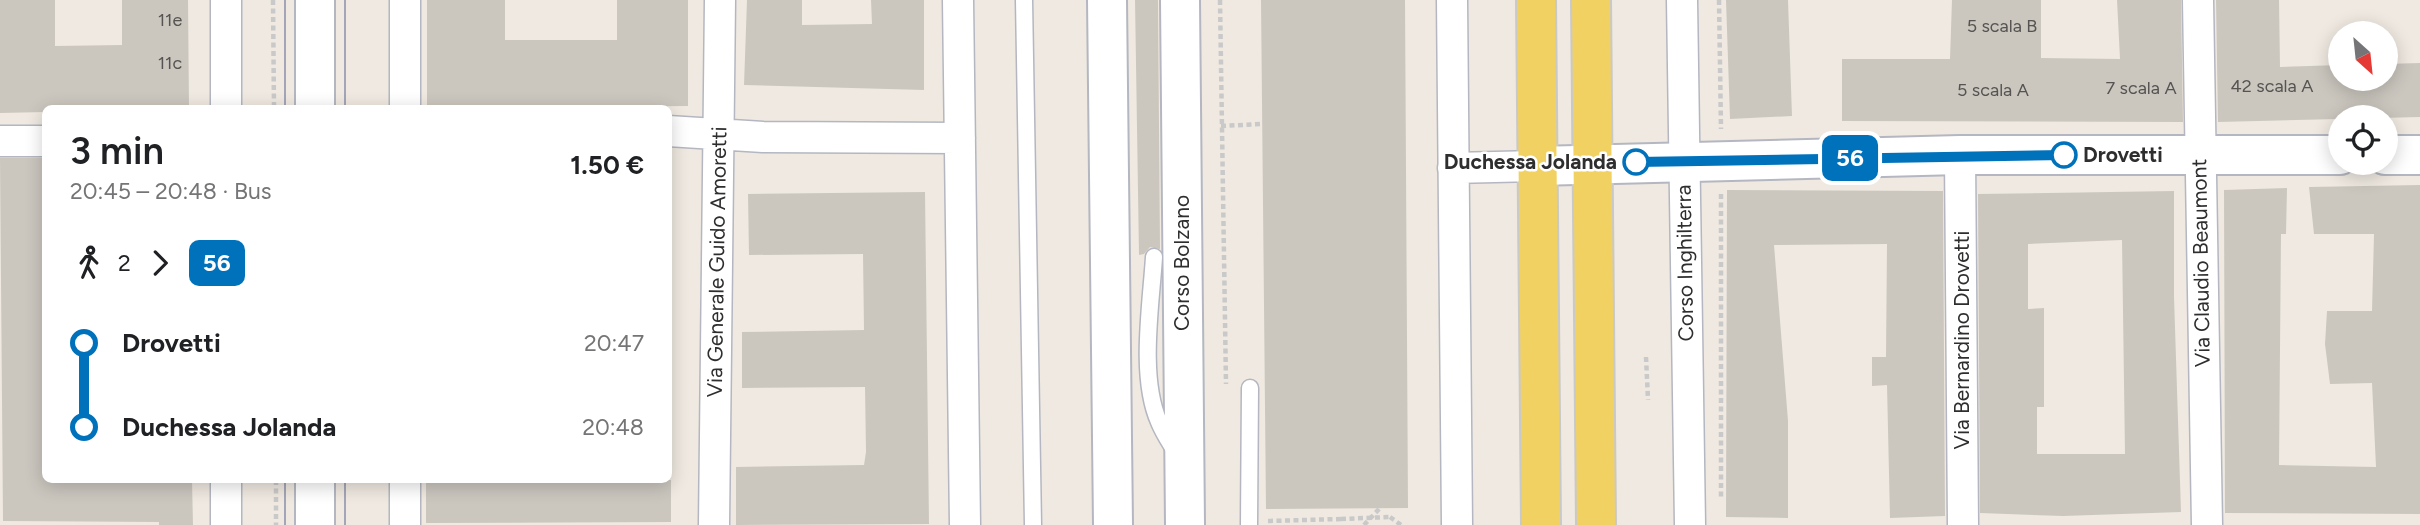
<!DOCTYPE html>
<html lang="it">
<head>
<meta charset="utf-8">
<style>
  :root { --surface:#fff; --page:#f6f6f6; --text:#202124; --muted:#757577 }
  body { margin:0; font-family:Figtree,sans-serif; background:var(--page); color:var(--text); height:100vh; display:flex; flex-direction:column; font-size:26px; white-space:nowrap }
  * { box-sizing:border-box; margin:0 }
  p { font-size:23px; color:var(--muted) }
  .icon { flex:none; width:38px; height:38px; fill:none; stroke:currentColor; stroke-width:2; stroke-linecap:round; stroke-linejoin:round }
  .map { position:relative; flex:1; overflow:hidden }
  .details { position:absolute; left:42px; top:105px; width:630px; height:378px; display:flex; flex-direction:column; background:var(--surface); border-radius:10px; box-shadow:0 4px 18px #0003 }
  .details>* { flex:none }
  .badge { padding:0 14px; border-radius:10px; font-size:24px; line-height:46px }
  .needle { width:46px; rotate:153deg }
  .tools { position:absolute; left:2328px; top:21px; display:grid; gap:14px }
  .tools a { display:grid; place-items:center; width:70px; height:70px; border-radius:50%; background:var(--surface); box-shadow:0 4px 18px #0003; font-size:35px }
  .map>.badge { position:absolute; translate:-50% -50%; box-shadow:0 0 0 4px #fff }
  .legs { display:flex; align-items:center; gap:10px; height:77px; padding:0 28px; font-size:23px }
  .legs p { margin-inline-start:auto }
  .head { display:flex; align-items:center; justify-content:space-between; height:119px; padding:0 28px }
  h1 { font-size:38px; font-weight:600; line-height:52px }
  ul { padding:0 28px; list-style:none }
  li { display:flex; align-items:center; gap:24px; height:84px; font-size:26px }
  li i { display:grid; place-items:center; width:10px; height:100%; margin:0 9px; background:currentColor }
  li i::after { content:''; width:18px; height:18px; margin:-9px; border:5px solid; border-radius:50%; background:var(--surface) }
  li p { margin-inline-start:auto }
  li:first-child i { background:linear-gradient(#0000 50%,currentColor 0) }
  li:last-child i { background:linear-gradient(currentColor 50%,#0000 0) }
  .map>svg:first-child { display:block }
</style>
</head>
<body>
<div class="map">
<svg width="2420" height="525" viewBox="0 0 2420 525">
  <rect width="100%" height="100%" fill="#efe9e1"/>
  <path fill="#cbc7bf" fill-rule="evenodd" d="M0 0H55V46L122 45V0H188L189 108H46V112L0 113Z
    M427 0H505V40H617V0H688V106L427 108Z
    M747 0H802V25L872 24 871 0H924V90L744 85Z
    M1135 0H1158L1160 249 1150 247 1144 254 1139 255Z
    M1261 0H1405L1408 508 1266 509Z
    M1726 0H1788L1792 116 1730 119Z
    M1952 0H2041V58L2120 59 2117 0H2181L2183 122 1842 121V59H1950Z
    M2216 0H2279L2280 67 2340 65V79H2385V64L2420 63V117L2218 122Z
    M0 158H46V480H192L193 525H159V522L3 521Z
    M2420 185V514L2225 513 2224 190 2287 188 2286 234H2281L2279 465 2376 467 2372 383 2330 384 2325 344 2327 311H2372L2374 234H2314L2309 187Z
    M1727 190 1943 191 1945 516 1890 518 1887 385 1872 386V357H1886L1887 244 1774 245 1788 421V518L1726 517Z
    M2174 191V297L2181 512 2063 516 1980 513 1978 194ZM2122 240 2125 454H2037V407H2044V308L2028 309V244Z
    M925 192 929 524 736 525V467L864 465 866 452 865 387 742 388V332L864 330 863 254 749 255 748 194Z
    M426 480H671V522L426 523Z"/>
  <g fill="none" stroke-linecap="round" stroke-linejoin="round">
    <defs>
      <path id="lane" d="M1024 0 1033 525
        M1154 257C1151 305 1139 377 1159 422 1163 432 1169 441 1175 451
        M1249 525 1250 388"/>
      <path id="street" d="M405 0V108
        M958 0 965 525
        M1452 0 1457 525
        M1682 0 1690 525
        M2198 0 2207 525
        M226 108V0
        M668 131 763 137 960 138
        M0 141H46
        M1960 155 1963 525
        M1453 168 1537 166
        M226 480V525
        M405 480V525
        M714 525 720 0"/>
      <path id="secondary" d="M1107 0 1113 525
        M1180 0 1185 525
        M315 108V0
        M2385 155H2420
        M1537 166 1960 155H2340
        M315 525V480"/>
      <path id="primary" d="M1536 0 1541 525
        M1591 0 1596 525"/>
    </defs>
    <use href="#lane" stroke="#b4b7c1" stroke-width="19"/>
    <use href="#street" stroke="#b4b7c1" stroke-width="33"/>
    <use href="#secondary" stroke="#b4b7c1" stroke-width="42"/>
    <use href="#primary" stroke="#c9c9c9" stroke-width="42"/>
    <path stroke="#c9c9c9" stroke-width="4.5" stroke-dasharray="5 3.5" stroke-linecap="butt" d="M273 0 274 108
      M1220 0 1226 384
      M1719 0 1721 129
      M1221 126 1262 124
      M1721 194V500
      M1646 357 1648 400
      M276 480V525
      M1390 517 1401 525
      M1268 521 1341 519
      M1364 525 1380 508"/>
    <use href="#lane" stroke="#fff" stroke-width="16"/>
    <use href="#street" stroke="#fff" stroke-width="30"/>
    <use href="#secondary" stroke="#fff" stroke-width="38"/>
    <use href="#primary" stroke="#f2d163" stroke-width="38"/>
    <path stroke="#a3a6b8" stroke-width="2" d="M285 0V108
      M345 0V108
      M285 480V525
      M345 480V525"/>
    <path stroke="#c9c9c9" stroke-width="4.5" stroke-dasharray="5 3.5" stroke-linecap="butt" d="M1341 519 1390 517"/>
  </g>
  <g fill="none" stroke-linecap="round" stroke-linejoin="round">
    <defs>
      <path id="line-1" d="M1636 162 2064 155"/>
    </defs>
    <use href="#line-1" stroke="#fff" stroke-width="16"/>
    <use href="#line-1" stroke="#0072bc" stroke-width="10"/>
  </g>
  <g fill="#fff" stroke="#0072bc" stroke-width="3.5">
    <circle cx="2064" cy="155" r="12"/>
    <circle cx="1636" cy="162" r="12"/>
  </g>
  <g text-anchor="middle" stroke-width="5" stroke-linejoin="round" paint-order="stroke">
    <g font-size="18" fill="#555452">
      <text x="170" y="26">11e</text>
      <text x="2002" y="32">5 scala B</text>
      <text x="170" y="69">11c</text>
      <text x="2272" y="92">42 scala A</text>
      <text x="2141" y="94">7 scala A</text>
      <text x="1993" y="96">5 scala A</text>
    </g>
    <g font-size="21" font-weight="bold" fill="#2e2e2e" stroke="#fff" text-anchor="start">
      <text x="2083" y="162">Drovetti</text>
      <text x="1617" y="169" text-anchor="end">Duchessa Jolanda</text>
    </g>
    <g font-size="21" fill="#2e2e2e" stroke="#fff">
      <text transform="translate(717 262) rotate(-89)" y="7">Via Generale Guido Amoretti</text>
      <text transform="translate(1182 263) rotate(-90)" y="7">Corso Bolzano</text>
      <text transform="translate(1685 263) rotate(-91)" y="7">Corso Inghilterra</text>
      <text transform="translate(2201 263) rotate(-91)" y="7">Via Claudio Beaumont</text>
      <text transform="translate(1962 340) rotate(-90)" y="7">Via Bernardino Drovetti</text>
    </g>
  </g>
</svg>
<div class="tools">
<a><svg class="needle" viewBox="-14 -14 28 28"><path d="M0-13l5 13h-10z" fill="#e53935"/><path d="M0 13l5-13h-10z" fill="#757577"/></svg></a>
<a><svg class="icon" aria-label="locate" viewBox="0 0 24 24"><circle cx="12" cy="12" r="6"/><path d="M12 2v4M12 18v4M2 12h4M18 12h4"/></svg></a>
</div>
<b class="badge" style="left:1850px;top:158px;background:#0072bc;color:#fff">56</b>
<section class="details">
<div class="head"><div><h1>3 min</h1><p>20:45 – 20:48 · Bus</p></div><b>1.50 €</b></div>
<div class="legs"><svg class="icon" aria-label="walk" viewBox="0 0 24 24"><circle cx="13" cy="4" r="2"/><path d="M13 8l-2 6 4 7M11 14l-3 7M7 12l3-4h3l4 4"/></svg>2<svg class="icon" aria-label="forward" viewBox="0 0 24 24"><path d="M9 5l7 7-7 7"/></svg><b class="badge" style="background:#0072bc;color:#fff">56</b></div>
<ul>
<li><i style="color:#0072bc"></i><b>Drovetti</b><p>20:47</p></li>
<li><i style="color:#0072bc"></i><b>Duchessa Jolanda</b><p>20:48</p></li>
</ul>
</section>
</div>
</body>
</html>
